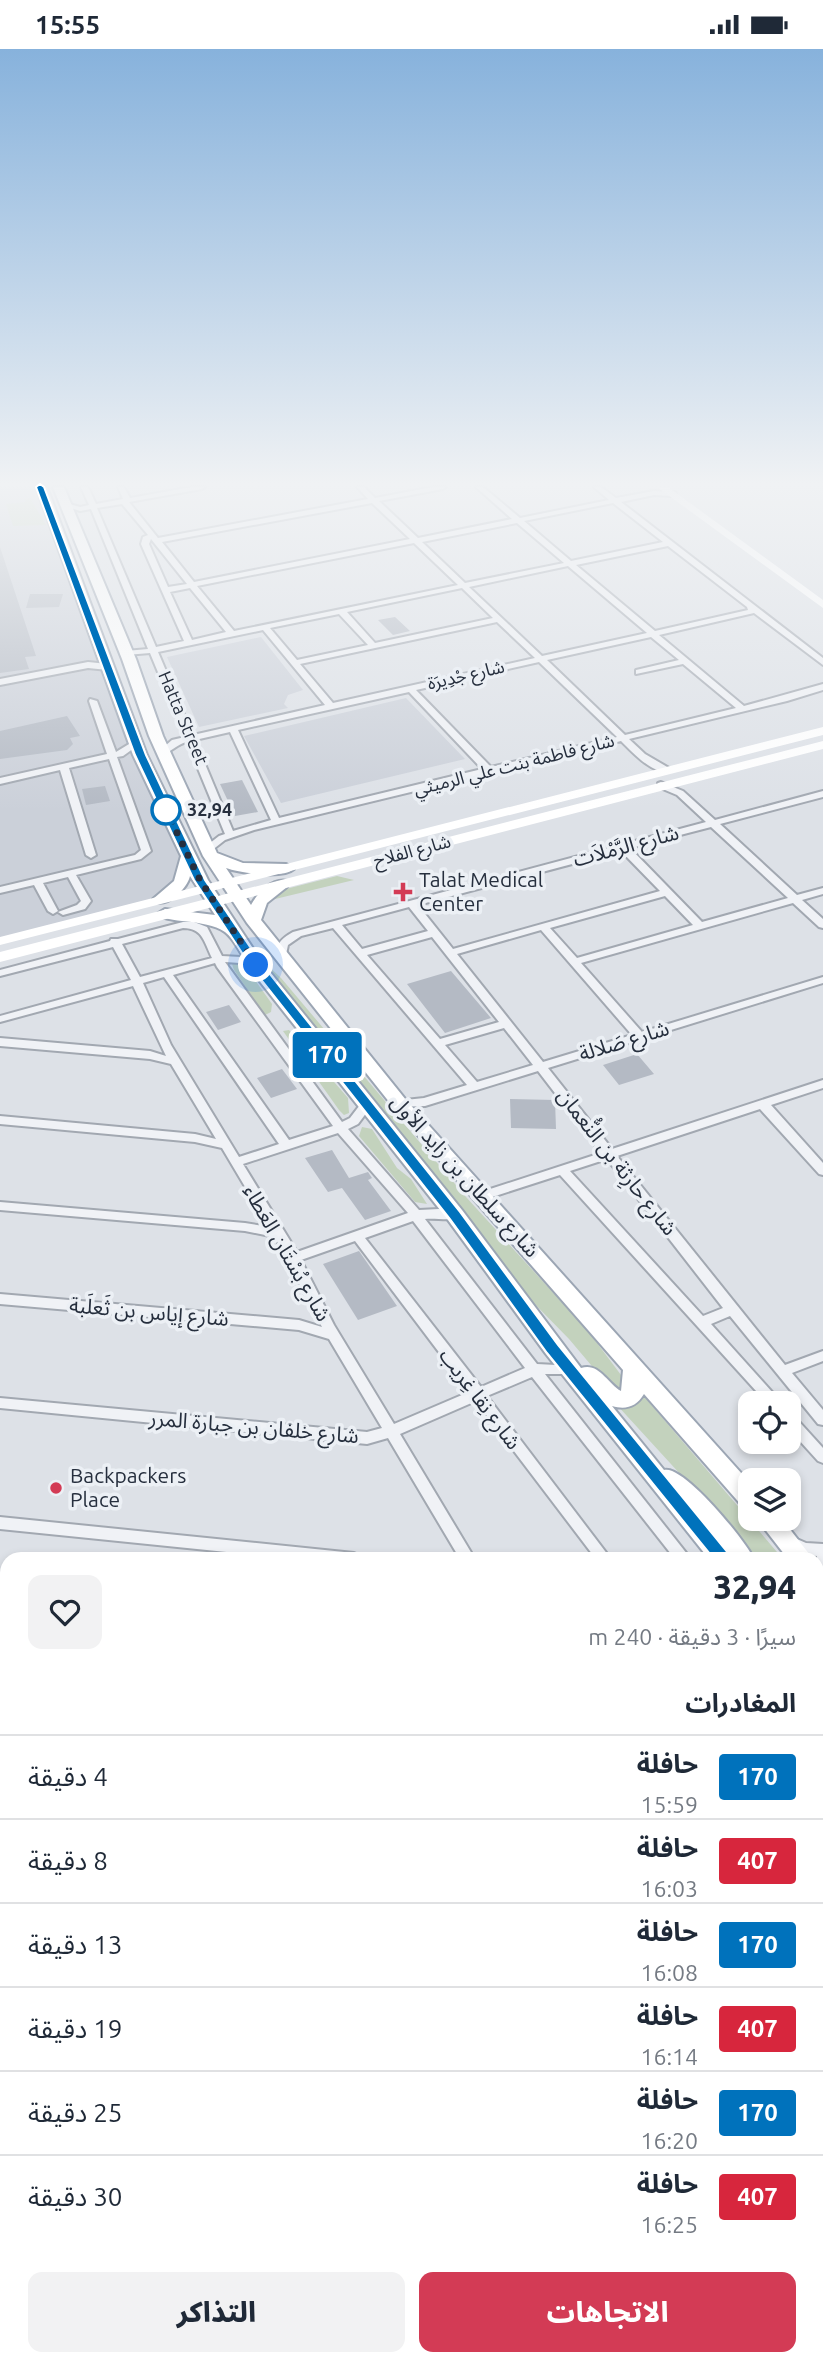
<!DOCTYPE html>
<html lang="ar">
<head>
<meta charset="utf-8">
<style>
  :root { --surface:#fff; --page:#f2f2f3; --text:#1f2937; --muted:#747a83; --line:#e0e1e3; --accent:#d33b55 }
  body { margin:0; font-family:Ubuntu,"Noto Sans Arabic",sans-serif; background:var(--page); color:var(--text); direction:rtl; height:100vh; display:flex; flex-direction:column; font-size:26px; white-space:nowrap }
  * { box-sizing:border-box; margin:0 }
  p { font-size:23px; color:var(--muted) }
  .icon { flex:none; width:38px; height:38px; fill:none; stroke:currentColor; stroke-width:2; stroke-linecap:round; stroke-linejoin:round }
  .map { position:relative; flex:1; overflow:hidden; direction:ltr }
  .sheet { position:absolute; left:0px; top:1503px; width:824px; height:814px; display:flex; flex-direction:column; background:var(--surface); border-radius:21px 21px 0 0; box-shadow:0 4px 10px #0003; direction:rtl }
  .sheet>* { flex:none }
  .badge { padding:0 14px; border-radius:5px; font-size:24px; line-height:46px }
  .controls { position:absolute; left:738px; top:1342px; display:grid; gap:14px }
  .controls a { display:grid; place-items:center; width:63px; height:63px; border-radius:14px; background:var(--surface); box-shadow:0 4px 10px #0003; font-size:35px }
  .you { position:absolute; width:35px; height:35px; margin:-18px; border:5px solid #fff; border-radius:50%; background:#1a73e8; box-shadow:0 0 0 10px #1a73e833 }
  .map>.badge { position:absolute; translate:-50% -50%; box-shadow:0 0 0 4px #fff }
  h2 { padding:0 28px; font-size:26px; line-height:63px }
  .round { display:grid; place-items:center; flex:none; width:74px; height:74px; border-radius:14px; background:var(--page) }
  .overview { display:flex; align-items:center; justify-content:space-between; height:119px; padding:0 28px }
  h1 { font-size:33px; font-weight:800; line-height:52px }
  .button { display:flex; gap:14px; margin-top:auto; padding:14px 28px }
  .button a { flex:1; height:80px; border-radius:14px; background:var(--accent); color:#fff; font-size:28px; font-weight:800; line-height:80px; text-align:center }
  .button a+a { background:var(--page); color:var(--text) }
  ul { padding:0; list-style:none }
  li { display:flex; align-items:center; gap:21px; height:84px; padding:0 28px; border-top:2px solid var(--line) }
  li div { flex:1 }
  li b { display:block; font-size:26px }
  li em { font-style:normal }
  li .badge { min-width:77px; font-weight:700; text-align:center }
  .status { display:flex; justify-content:space-between; align-items:center; height:49px; padding:0 35px; background:var(--surface); direction:ltr }
  .status svg { height:19px; fill:currentColor }
  .map>svg:first-child { display:block }
</style>
</head>
<body>
<div class="status"><b>15:55</b><svg viewBox="0 0 49 12"><path d="M0 12V9h3v3zM5 12V6h3v6zM10 12V3h3v9zM15 12V0h3v12zM26 1h20v11H26zM47 4h2v5h-2z"/></svg></div>
<div class="map">
<svg width="823" height="2316" viewBox="0 0 823 2316">
  <rect width="100%" height="100%" fill="#dde1e7"/>
  <path fill="#cbd0d9" d="M0 438H37L64 513 185 811 182 827 163 847 0 889Z
    M261 588 303 641 288 646 284 655 288 659 199 678 167 608Z
    M406 649 465 710 281 754 244 687Z"/>
  <path fill="#c3d2bd" d="M30 449 46 476 13 477 6 455 25 453V450Z
    M337 827 354 831 271 851 274 843Z
    M239 913 245 917 272 955 271 963 265 966 234 921 232 915Z
    M265 914 281 929 466 1148 588 1282 630 1338V1342H613L569 1290 524 1244 266 920Z
    M289 981 348 1049 349 1064 344 1066 339 1061 283 982Z
    M362 1078 372 1080 397 1119 411 1130 427 1155 415 1153 359 1087Z
    M642 1345 783 1510H752L692 1438 616 1355Z"/>
  <path fill="#b4bac4" d="M0 498 36 607 25 608 29 620 0 624Z
    M30 545H63L59 558 26 559Z
    M395 568 410 582 393 586 378 571Z
    M67 667 80 687 70 689 73 695 67 701 0 710V682Z
    M242 731 258 763 235 767 220 735Z
    M105 737 110 752 86 756 82 740Z
    M451 922 491 969 445 984 407 935Z
    M229 956 241 973 218 981 206 963Z
    M637 1005 654 1025 619 1036 603 1016Z
    M282 1020 297 1040 271 1049 257 1029Z
    M510 1050 555 1051 556 1080 511 1079Z
    M332 1101 349 1129 368 1123 372 1129 368 1131 391 1162 365 1171 342 1139 328 1143 305 1109Z
    M359 1202 397 1257 358 1271 323 1215Z"/>
  <g fill="none" stroke-linecap="round" stroke-linejoin="round">
    <defs>
      <path id="street" d="M81 438H88L96 455 123 450 118 438H124L130 449 192 438H205L202 440 129 453 158 489 368 450 357 438H364L375 449 433 438H446L443 440 379 452 418 489 512 470 476 438H483L520 469 609 451 594 438H601L616 449 654 442 675 443 676 445 672 447 654 446 621 453 823 609V616L754 564 659 586 744 657 823 635V641L787 652 629 690 645 705 669 719V723C651 724 633 704 621 692L254 781 225 791 211 802H205V798L219 787 225 785 187 693C176 695 169 706 160 705L158 703 172 691 185 688 150 604 126 606 122 604 126 602 148 600 91 460 80 462 62 456 66 454 80 458 89 456ZM372 454 410 490 194 533 162 493ZM613 454 663 493 571 512 524 472ZM122 455 148 486 143 488 141 495 184 592 156 598 97 459ZM517 474 564 514 465 534 422 493ZM151 490 187 535 168 538 149 495ZM414 494 458 536 234 582 197 537ZM668 497 747 558 748 561 655 582 576 516ZM568 517 647 584 542 607 469 538ZM190 539 226 583 192 591 170 543ZM462 539 493 569 375 594 347 563ZM339 565 368 596 297 611 270 579ZM497 573 535 609 333 654 300 615ZM263 581 325 656 193 686 158 603ZM651 588 679 611 636 621V625L683 615 736 659 625 686 547 611ZM539 613 617 688 491 718 416 641ZM409 643 482 720 279 769 238 681ZM230 683 271 771 233 782 195 691Z
        M88 613 108 615 112 618 108 621 88 619 0 636V630Z
        M90 650 97 652 116 703 134 692 141 694 123 707 117 708 151 802 141 810 76 826 91 852 85 860 63 866 58 863 77 856 81 852 68 828 43 834 58 862 53 865 48 862 34 836 0 844V838L135 806 141 801 109 710 69 719 96 806 91 809 86 806 60 721 0 735V729L107 705 89 652Z
        M661 733 683 742 715 771 823 742V748L720 775 797 846 823 839V845L802 851 823 870V879L819 878 793 854 581 914 642 983 823 928V934L548 1019 612 1100 823 1031V1039L771 1056 823 1114V1126L819 1125 760 1060 617 1107 785 1316 823 1302V1312L792 1324 823 1361V1376L818 1375 730 1267 711 1275 782 1354H767L560 1126 486 1150H478L476 1147 478 1144 601 1104 538 1022 425 1057 396 1058 394 1055 396 1052 424 1049 467 1036 333 879 301 887 288 896 285 910H277C273 897 282 889 293 883L706 773 677 746 658 738V734ZM711 778 788 849 702 873 630 799ZM621 802 660 842 453 900 418 856ZM665 847 693 876 577 909 550 879ZM409 858 428 882 362 900 342 876ZM541 881 632 986 543 1013 457 905ZM432 888 499 973 440 990 367 906ZM504 979 533 1016 477 1033 445 996ZM607 1110 723 1259 703 1267 570 1122Z
        M183 873H194L207 878 222 907 241 908 260 914 261 916 256 919 240 914 225 913 342 1073 350 1069 363 1052H371L373 1055 358 1075 348 1080 419 1161 439 1160 459 1163 461 1166 459 1169C449 1172 436 1169 425 1170L537 1315 575 1317 577 1321 575 1325H545L691 1510H675L532 1328 487 1347 611 1510H596L476 1352 400 1385 475 1510H460L388 1389 367 1395 0 1359V1349L367 1383 382 1379 329 1290 299 1281 0 1255V1245L299 1271 322 1278 275 1188 245 1182 0 1161V1153L245 1174 269 1178 222 1099 195 1093 0 1075V1067L195 1085 216 1090 171 1015 150 1010 0 997V989L150 1002 166 1007 133 937 0 973V967L131 931 113 898 0 927V921L110 892 111 890H118ZM183 879C203 879 204 893 212 909L140 928 122 895ZM215 914 217 918 333 1077 289 1091 173 926ZM164 928 279 1095 239 1108 171 996 143 934ZM338 1084 408 1164 297 1203 243 1115ZM413 1172 525 1319 481 1338 365 1189ZM355 1192 469 1343 394 1375 334 1276 301 1211Z
        M789 1366 794 1367 823 1399V1414L818 1412 789 1380Z
        M0 1468 354 1504 359 1506 361 1510H295L0 1480Z
        M790 1487 806 1494 823 1495V1534L817 1535V1507C805 1506 789 1504 783 1493L785 1489Z
        M0 1600 7 1601V1615L0 1614Z
        M0 1762H7V1778H0Z
        M7 1835V1852L0 1854V1837Z
        M0 1976 7 1979V2001L0 1998Z
        M823 2127V2148L817 2151V2130Z"/>
      <path id="primary" d="M36 438H47L147 706 208 831 262 913 462 1161 581 1319C599 1313 607 1334 621 1342L623 1321 394 1059 247 874 203 807 149 687 122 610 53 438H64L136 610 163 687 217 804 243 814 286 815 294 820C283 830 240 824 226 819L251 856C257 844 273 829 287 832L289 835 287 838 267 854 261 871 406 1051 751 1435V1460L743 1458 644 1345C636 1358 626 1361 612 1357L664 1421C683 1415 746 1492 754 1510H709L546 1305 448 1171 250 920C243 909 235 890 225 883 204 869 167 875 157 865L165 860 215 866 190 827C187 840 169 857 155 853L153 850 174 832 181 807 133 706Z
        M757 1470H782L813 1510H788Z
        M817 1519 823 1521V1545L817 1543Z
        M817 1589 823 1591V1644L817 1642Z
        M823 1653V1720H817V1655Z
        M7 1990V2019L0 2022V1993Z
        M7 2049V2080L0 2083V2052Z"/>
    </defs>
    <use href="#street" stroke="#a2a8b1" stroke-width="4"/>
    <use href="#primary" stroke="#9ca6b4" stroke-width="4"/>
    <use href="#street" fill="#f0f2f6" fill-rule="evenodd"/>
    <path fill="#fff" fill-rule="evenodd" d="M657 438H668L823 551V559Z
      M823 678V686L0 896V888Z
      M823 692V700L0 913V903Z
      M817 2224 823 2226V2261L817 2259Z
      M817 2275 823 2277V2313L817 2310Z"/>
    <use href="#primary" fill="#fff" fill-rule="evenodd"/>
  </g>
  <linearGradient id="sky" x2="0" y2="1"><stop stop-color="#87b2dc"/><stop offset="0.57" stop-color="#f0f2f4"/><stop offset="1" stop-color="#f0f2f4" stop-opacity="0"/></linearGradient>
  <rect width="823" height="762" fill="url(#sky)"/>
  <path fill="#0072bc" stroke="#fff" stroke-width="2" d="M40 435 44 438 146 706 205 831 261 914 460 1163 558 1296 729 1505 732 1510 729 1515H718L547 1304 450 1170 252 919 194 831 135 706 36 438Z"/>
  <g fill="none" stroke-linecap="round" stroke-linejoin="round">
    <path stroke="#262f3e" stroke-width="7" stroke-dasharray="0 12.6" d="M166 761 200 831 256 916"/>
  </g>
  <circle fill="#fff" stroke="#0072bc" stroke-width="3.5" cx="166" cy="761" r="14"/>
  <g fill="#d33b55" stroke="#ecf0f5" stroke-width="2.5">
    <path d="M399.5 832.5h7v7h7v7h-7v7h-7v-7h-7v-7h7z"/>
    <circle cx="56" cy="1439" r="7"/>
  </g>
  <g text-anchor="middle" stroke-width="7" stroke-linejoin="round" paint-order="stroke">
    <g font-size="18" fill="#262f3e" stroke="#ecf0f5">
      <text transform="translate(466 626) rotate(-13)" y="6">شارع جْدِيرَة</text>
      <text transform="translate(183 669) rotate(67)" y="6">Hatta Street</text>
      <text transform="translate(514 716) rotate(-14)" y="6">شارع فاطمة بنت علي الرميثي</text>
      <text transform="translate(412 802) rotate(-15)" y="6">شارع الفلاح</text>
    </g>
    <g font-size="18" font-weight="bold" fill="#262f3e" stroke="#ecf0f5" text-anchor="start">
      <text x="187" y="767">32,94</text>
    </g>
    <g font-size="21" fill="#262f3e" stroke="#ecf0f5">
      <text transform="translate(626 797) rotate(-15)" y="7">شارع الرَّمْلاَت</text>
      <text transform="translate(624 992) rotate(-17)" y="7">شارع صَلالة</text>
      <text transform="translate(617 1113) rotate(52)" y="7">شارع حارِثة بن النُّعمان</text>
      <text transform="translate(465 1127) rotate(48)" y="7">شارع سلطان بن زايد الأول</text>
      <text transform="translate(287 1204) rotate(60)" y="7">شارع بُسْتَان العَطاء</text>
      <text transform="translate(149 1263) rotate(5)" y="7">شارع إياس بن ثَعلَبة</text>
      <text transform="translate(480 1350) rotate(53)" y="7">شارع نِقا غِريب</text>
      <text transform="translate(254 1378) rotate(5)" y="7">شارع خلفان بن جبارة المرر</text>
    </g>
    <g font-size="21" fill="#262f3e" stroke="#ecf0f5" text-anchor="start">
      <text x="419" y="838">Talat Medical<tspan x="419" dy="24">Center</tspan></text>
      <text x="70" y="1434">Backpackers<tspan x="70" dy="24">Place</tspan></text>
    </g>
  </g>
</svg>
<div class="controls">
<a><svg class="icon" aria-label="locate" viewBox="0 0 24 24"><circle cx="12" cy="12" r="6"/><path d="M12 2v4M12 18v4M2 12h4M18 12h4"/></svg></a>
<a><svg class="icon" aria-label="layers" viewBox="0 0 24 24"><path d="M12 4l9 5-9 5-9-5zM3 14l9 5 9-5"/></svg></a>
</div>
<div class="you" style="left:256px;top:916px"></div>
<b class="badge" style="left:327px;top:1006px;background:#0072bc;color:#fff">170</b>
<section class="sheet">
<div class="overview"><div><h1>32,94</h1><p>سيرًا · 3 دقيقة · 240 m</p></div><a class="round"><svg class="icon" aria-label="heart" viewBox="0 0 24 24"><path d="M12 20l-8-8c-3-5 5-10 8-4 3-6 11-1 8 4z"/></svg></a></div>
<h2>المغادرات</h2>
<ul>
<li><span class="badge" style="background:#0072bc;color:#fff">170</span><div><b>حافلة</b><p>15:59</p></div><em>4 دقيقة</em></li>
<li><span class="badge" style="background:#d7263d;color:#fff">407</span><div><b>حافلة</b><p>16:03</p></div><em>8 دقيقة</em></li>
<li><span class="badge" style="background:#0072bc;color:#fff">170</span><div><b>حافلة</b><p>16:08</p></div><em>13 دقيقة</em></li>
<li><span class="badge" style="background:#d7263d;color:#fff">407</span><div><b>حافلة</b><p>16:14</p></div><em>19 دقيقة</em></li>
<li><span class="badge" style="background:#0072bc;color:#fff">170</span><div><b>حافلة</b><p>16:20</p></div><em>25 دقيقة</em></li>
<li><span class="badge" style="background:#d7263d;color:#fff">407</span><div><b>حافلة</b><p>16:25</p></div><em>30 دقيقة</em></li>
</ul>
<div class="button"><a>الاتجاهات</a><a>التذاكر</a></div>
</section>
</div>
</body>
</html>
